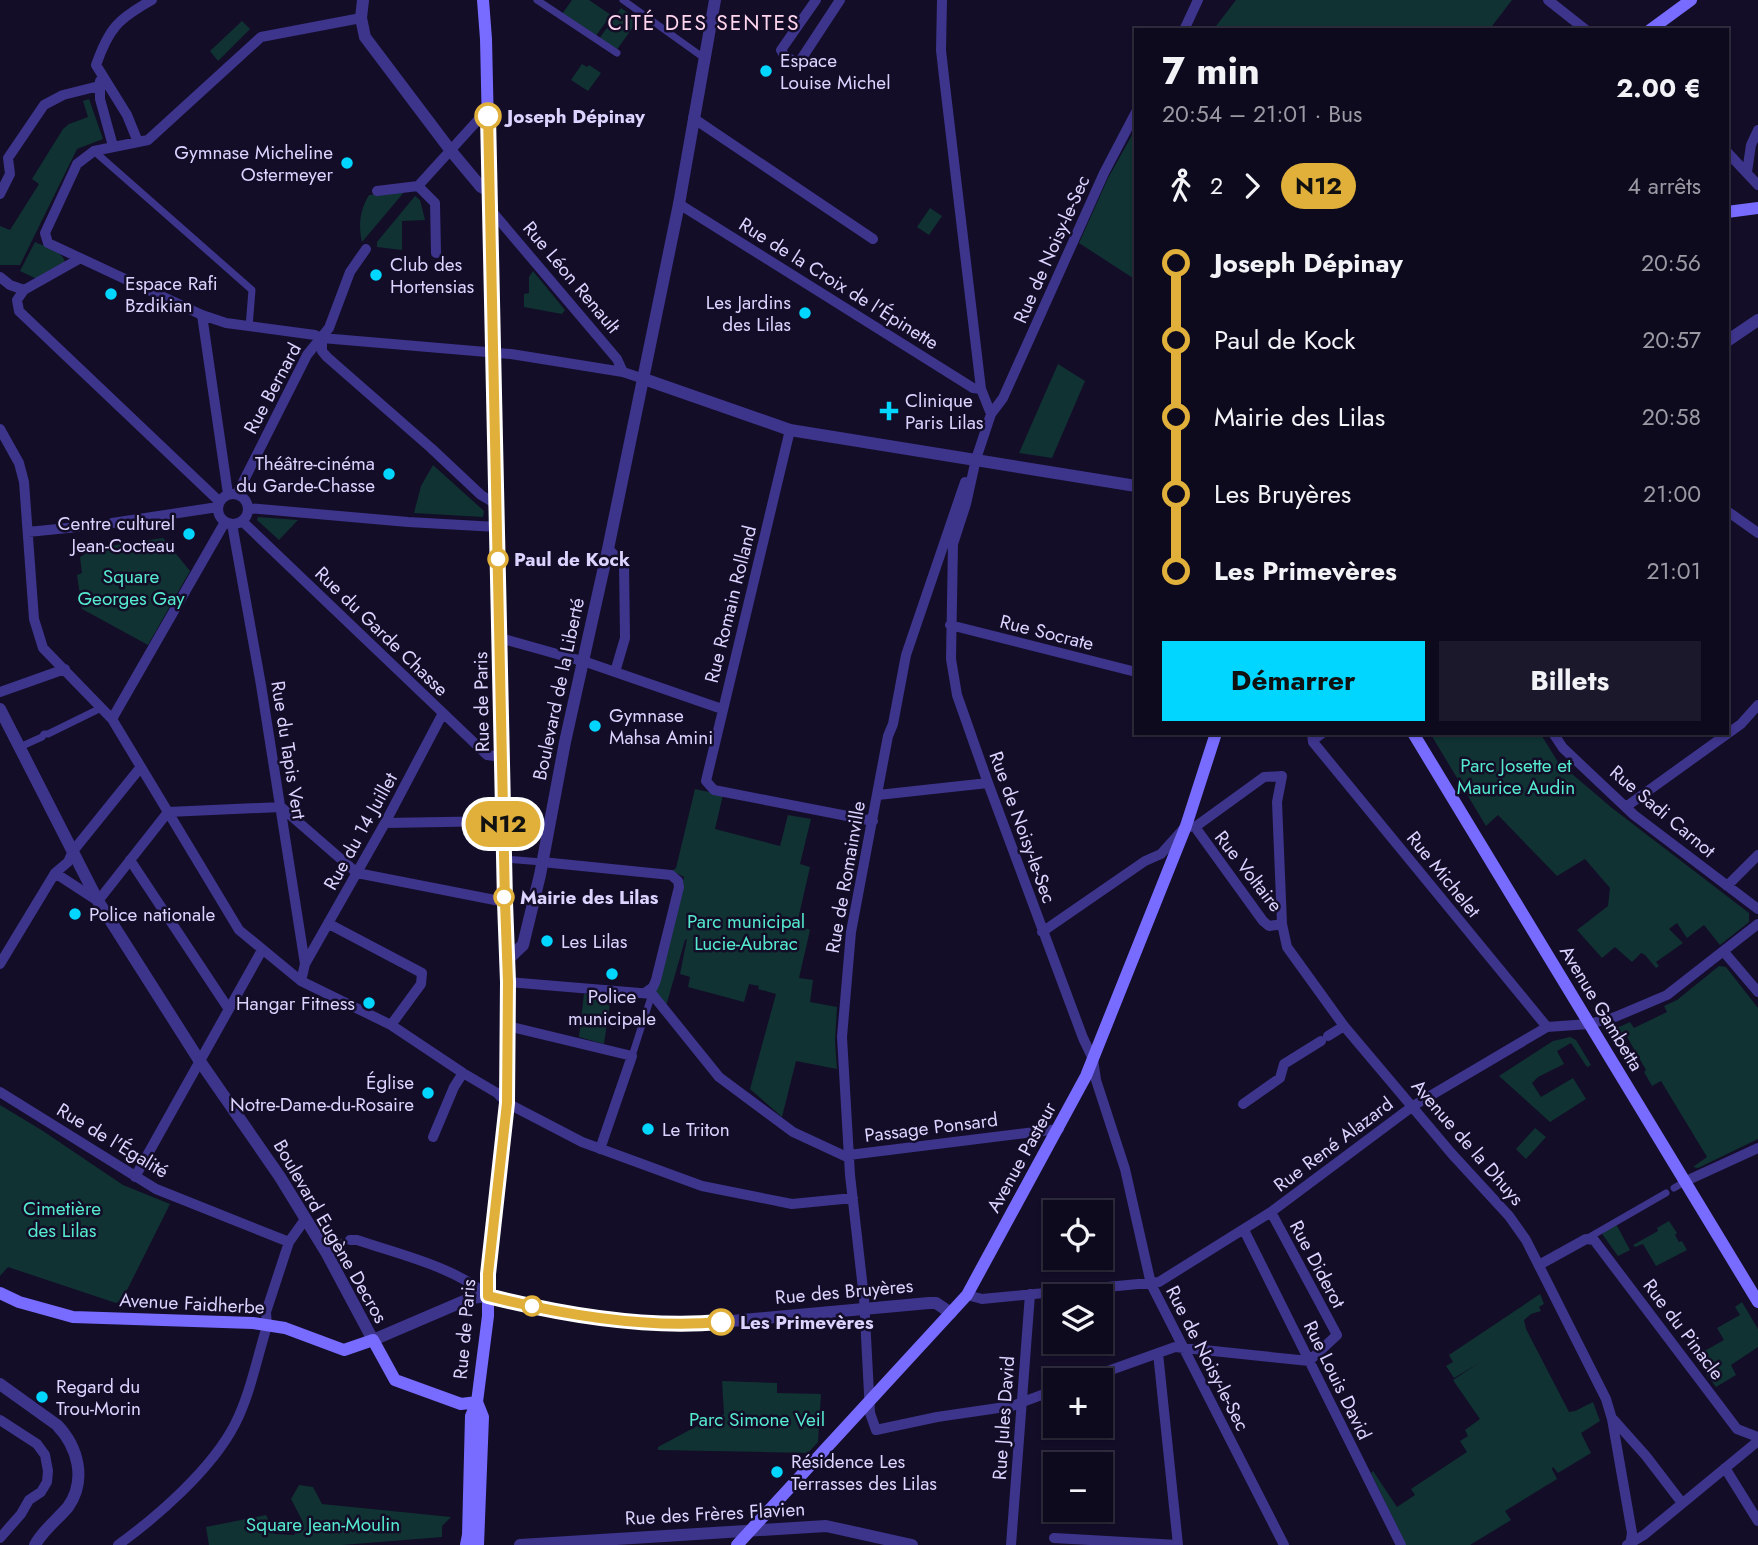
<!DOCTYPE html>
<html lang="fr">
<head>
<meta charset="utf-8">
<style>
  :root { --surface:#0e0a1e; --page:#1c182b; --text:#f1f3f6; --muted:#9b9aa4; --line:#2e2b3c; --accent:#00d6ff }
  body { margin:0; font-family:Jost,sans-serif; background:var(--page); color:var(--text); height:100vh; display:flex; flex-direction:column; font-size:26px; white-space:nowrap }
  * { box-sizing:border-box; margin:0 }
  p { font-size:23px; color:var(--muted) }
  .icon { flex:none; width:38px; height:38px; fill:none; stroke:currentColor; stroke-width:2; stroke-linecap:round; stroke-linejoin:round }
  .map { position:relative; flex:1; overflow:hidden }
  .panel { position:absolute; left:1134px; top:28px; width:595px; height:707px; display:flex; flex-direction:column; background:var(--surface); border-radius:0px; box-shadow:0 2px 5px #0004,0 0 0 2px var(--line) }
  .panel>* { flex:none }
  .badge { padding:0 14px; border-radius:23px; font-size:24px; line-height:46px }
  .buttons { position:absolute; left:1043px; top:1200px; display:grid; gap:14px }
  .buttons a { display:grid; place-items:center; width:70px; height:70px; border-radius:0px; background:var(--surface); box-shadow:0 2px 5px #0004,0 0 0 2px var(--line); font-size:35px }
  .map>.badge { position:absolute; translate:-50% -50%; box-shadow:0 0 0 4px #fff }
  .legs { display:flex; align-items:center; gap:10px; height:77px; padding:0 28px; font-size:23px }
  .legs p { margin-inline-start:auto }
  .summary { display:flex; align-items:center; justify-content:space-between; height:119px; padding:0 28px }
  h1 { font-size:38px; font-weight:700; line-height:52px }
  .primary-button { display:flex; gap:14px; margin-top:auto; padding:14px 28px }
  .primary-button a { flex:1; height:80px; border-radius:0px; background:var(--accent); color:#111; font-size:28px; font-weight:700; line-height:80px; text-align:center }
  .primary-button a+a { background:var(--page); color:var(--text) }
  ul { padding:0 28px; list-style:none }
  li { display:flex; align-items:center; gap:24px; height:77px; font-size:26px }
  li i { display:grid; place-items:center; width:10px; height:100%; margin:0 9px; background:currentColor }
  li i::after { content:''; width:18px; height:18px; margin:-9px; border:5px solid; border-radius:50%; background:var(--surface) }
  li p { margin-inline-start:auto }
  li:first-child i { background:linear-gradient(#0000 50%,currentColor 0) }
  li:last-child i { background:linear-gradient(currentColor 50%,#0000 0) }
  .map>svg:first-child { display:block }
</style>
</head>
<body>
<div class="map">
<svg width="1758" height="1545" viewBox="0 0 1758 1545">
  <rect width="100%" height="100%" fill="#130d28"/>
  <path fill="#103232" d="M572 0H589L611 15 595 37 562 14Z
    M1236 0H1512L1489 30H1213Z
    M621 8 638 20 616 51 599 39Z
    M242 21 250 29 218 61 210 51Z
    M582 64 587 67 589 65 601 73 588 91 571 80Z
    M89 99 103 139 77 149 20 265H0V226L10 230 39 184 32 179 63 129 69 124 88 117 83 101Z
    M1136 128V280L1079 243 1108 178Z
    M405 191 362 242C358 225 360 210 369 195Z
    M415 196 420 200 425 220 402 221V250L377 247V242Z
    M930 208 942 216 929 235 917 227Z
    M35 242C45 247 64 251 65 263L37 279 20 271Z
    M533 271 565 310 562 314 524 307V294L529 293V277Z
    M1058 364 1085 381 1052 458 1019 453Z
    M433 465 484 511 483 517 414 513 421 486Z
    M258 517 298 520 279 540 257 520Z
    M163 538 190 571 148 645 82 609 77 575 82 573 80 557 95 548Z
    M1430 733H1540L1558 762 1612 808 1749 913V922L1720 945 1704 925 1687 938 1677 923 1669 929 1683 943 1656 962 1659 966 1656 968 1645 955 1641 953 1632 962 1615 947 1602 958 1577 930 1608 906 1610 888 1585 859 1557 876 1498 815 1486 826Z
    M695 789 723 795 715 829 780 846 788 815 811 819 800 864 810 867 797 924 810 930 799 978 813 980 810 1002 837 1007 835 1041 837 1069 796 1061 782 1117 750 1089 776 994 758 989 759 986 749 984 744 1002 688 987 690 977 680 974 687 939 685 940 666 1006 655 992 684 877 672 871 676 868Z
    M1719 966 1726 967 1758 1008V1139L1698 1168 1693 1167 1707 1157 1661 1081 1652 1086 1644 1072 1646 1070 1626 1035 1621 1033 1614 1037 1617 1028 1630 1022 1634 1028 1667 1012 1664 1006 1677 1000Z
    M584 994 611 996 604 1044 579 1037Z
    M1570 1037 1576 1040 1591 1065 1587 1067 1571 1043 1557 1051 1564 1064 1538 1077 1532 1083 1541 1097 1573 1078 1586 1099 1550 1122 1499 1076 1553 1041Z
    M0 1105 43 1131 123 1185 170 1204 122 1300 116 1303 8 1267 0 1276Z
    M1535 1128 1546 1137 1526 1159 1516 1149Z
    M1669 1221 1677 1233 1675 1235 1679 1242 1682 1241 1687 1250 1656 1266 1643 1244 1635 1247 1633 1245 1658 1231 1657 1228Z
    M1615 1222 1630 1250 1618 1256 1600 1231Z
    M1540 1294 1544 1304 1539 1307 1541 1311 1531 1314 1524 1320 1526 1329 1569 1412 1575 1411 1593 1402 1600 1421 1581 1433 1591 1453 1558 1473 1553 1467 1552 1469 1557 1479 1505 1511 1511 1520 1470 1545H1406L1371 1473 1373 1471 1397 1507 1415 1495 1411 1489 1467 1452 1460 1441 1468 1436 1465 1430 1480 1419 1453 1380 1479 1363 1454 1378 1446 1366 1453 1362 1449 1355Z
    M1742 1302 1758 1329V1347L1731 1365 1736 1375 1716 1387 1694 1357 1724 1340 1717 1328 1740 1315 1735 1307Z
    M722 1381 777 1383V1393L821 1394 818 1442 808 1453 658 1450V1447L712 1418 715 1423 724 1414Z
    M299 1485 313 1487 322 1504 451 1517 442 1526V1537L342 1545H209L206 1527 266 1515 275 1534 294 1535 303 1522 291 1499Z"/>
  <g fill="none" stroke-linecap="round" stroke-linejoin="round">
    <path stroke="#312b48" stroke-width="10" stroke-dasharray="10 5" stroke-linecap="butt" d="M335 1247 350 1240"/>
    <path stroke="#3d348b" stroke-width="7" d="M537 0 617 53
      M623 0 704 58
      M94 151 252 290 249 327
      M1313 742 1325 733
      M20 747 42 737 44 734H48L101 708
      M504 859 542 862
      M632 1056 652 994
      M1674 1188 1686 1181
      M1586 1239 1666 1193"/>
    <path stroke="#3d348b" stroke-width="10" d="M816 0 781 50 784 55 798 64 840 0
      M942 0 941 50 944 77 981 389 991 414
      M1548 0 1586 30
      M361 18 261 37 148 140 94 151 77 164 45 233 48 243 202 315 226 323 315 335 322 338 511 354 623 372 644 379
      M1184 30 1198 0
      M100 81V99L113 146
      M1136 112 1104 173 1003 398 991 414 976 459 966 504 953 544 951 659 957 695 988 783 1083 1038 1093 1059 1096 1080 1125 1169 1151 1284 1284 1545
      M693 118 873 239
      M138 142 127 115 96 65C109 28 118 19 152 0
      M1727 152 1758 185
      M1747 172 1751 145 1758 130
      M418 186 435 203 436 253
      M377 191 418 186 488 109
      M0 194 10 174 8 158 44 105 63 95 99 86
      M679 204 973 388 981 389
      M489 208 617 359 623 372
      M0 277 10 285 24 290 79 259
      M24 290 17 300 19 311 219 501
      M202 315 228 494
      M322 338V351L327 357 431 448 481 495 496 504
      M0 429 19 463 24 482 34 619 43 648 112 719 239 930 301 981 391 1025 463 1073 497 1093 507 1103 582 1142 702 1186 792 1204 853 1198
      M790 430 706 781 714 790 873 821
      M965 482 906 655 893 724 888 736 884 757 851 932 842 1037 850 1175 864 1298 870 1413 876 1430 937 1417 1012 1406 1055 1390
      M218 509a15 15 0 1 1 30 0a15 15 0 1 1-30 0Z
      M237 494 307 355 329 328 350 272 366 249
      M248 508 408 522 497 527
      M1727 511 1758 533
      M242 521 487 755 502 757
      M112 523 218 507
      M232 524 261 685 305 964 301 981
      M28 532 97 525
      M608 549 624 564 625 638 615 672
      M950 625 1136 672
      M500 638 589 663 722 709
      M0 692 65 669
      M112 719 225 522
      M1312 733 1313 742 1547 1027
      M1553 733 1563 748 1634 815 1758 909
      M878 795 988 783
      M1627 806 1741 724 1758 705
      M168 812 281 807 357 873 505 902
      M385 823 503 821
      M1195 827 1263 921 1269 926 1282 924
      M130 860 228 1008
      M542 862 671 875 678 881 679 887 656 980 653 987 646 992
      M55 873 98 901 168 812
      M1727 886 1758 855
      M329 924 422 973 421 984 391 1025
      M1042 932 1145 861 1161 854 1186 826 1195 827 1264 777 1282 776 1277 802 1282 924 1287 947 1344 1026 1452 1154 1509 1216 1526 1240 1606 1399 1612 1419 1632 1533 1630 1545
      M1724 952 1758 992
      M0 964 55 873 68 862 73 851 140 768
      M305 964 385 823 443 713
      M508 982 652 994 719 1077 793 1132 849 1158
      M508 1026 632 1056 600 1149
      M1328 1036 1344 1026
      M0 1092 156 1189 289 1242
      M1243 1104 1280 1078 1284 1064 1321 1041
      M433 1137 454 1087 463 1073
      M849 1155 1059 1129
      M135 1177 262 950
      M1686 1181 1758 1148
      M1244 1230 1401 1545
      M350 1240H357C398 1254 455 1267 488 1296
      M1539 1265 1586 1239 1594 1240 1737 1429 1758 1437
      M967 1295 982 1299 1159 1282 1271 1212 1413 1106 1547 1027 1589 1024 1615 1017 1667 995 1758 924
      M1158 1353 1178 1545
      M1080 1381 1175 1347 1309 1361 1337 1335 1271 1212
      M1613 1419 1646 1456 1682 1503
      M0 1420 37 1444 45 1455 48 1471 47 1482 41 1492 29 1500 21 1514 0 1538
      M1725 1468 1758 1521
      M1054 1538 1178 1545
      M118 1545C158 1516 212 1469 235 1424 250 1395 257 1358 267 1326L266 1312 289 1242 306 1218
      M1011 1545 1030 1294
      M1627 1545 1644 1535 1758 1441"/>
    <path stroke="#3d348b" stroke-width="12" d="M363 0 361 18 365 37 451 151 481 187 489 191
      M1727 341 1758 320
      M644 379 790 430 1136 486
      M0 709 98 901 199 1060 280 1177 326 1252 373 1340 471 1298 488 1296 557 1311 663 1325 710 1323 929 1303H936L951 1313
      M507 960 523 945 540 875 565 742 608 549 679 204 715 0
      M0 1384 57 1425C78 1447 87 1480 68 1507 57 1520 43 1530 35 1545
      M520 1545 826 1526 912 1545"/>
    <path stroke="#786bff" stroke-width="12" d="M1650 30 1691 0
      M1727 212 1758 208
      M1413 733 1758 1302
      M0 1293 19 1302 73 1317 253 1323 285 1328 344 1350 373 1340 395 1380 461 1404 477 1402
      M477 1402 483 1417 478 1545
      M466 1545 468 1535 471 1416 477 1402 488 1316V1274L507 1103 508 1035 486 39 483 0
      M737 1545 967 1295 1086 1076 1186 826 1216 733"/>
  </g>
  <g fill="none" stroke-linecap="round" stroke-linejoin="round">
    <defs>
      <path id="line-1" d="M488 116 505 902 508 982 507 1103 488 1274V1296C563 1315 644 1329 721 1322"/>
    </defs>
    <use href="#line-1" stroke="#fff" stroke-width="16"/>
    <use href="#line-1" stroke="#e0b03a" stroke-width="10"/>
  </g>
  <g fill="#00d6ff" stroke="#130d28" stroke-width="2.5">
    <circle cx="766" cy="71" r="7"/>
    <circle cx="347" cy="163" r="7"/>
    <circle cx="376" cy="275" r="7"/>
    <circle cx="111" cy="294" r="7"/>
    <circle cx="805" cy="313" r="7"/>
    <path d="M885.5 400.5h7v7h7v7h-7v7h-7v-7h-7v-7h7z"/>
    <circle cx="389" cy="474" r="7"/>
    <circle cx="189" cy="534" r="7"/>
    <circle cx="595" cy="726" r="7"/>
    <circle cx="75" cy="914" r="7"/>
    <circle cx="547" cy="941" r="7"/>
    <circle cx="612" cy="974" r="7"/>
    <circle cx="369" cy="1003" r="7"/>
    <circle cx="428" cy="1093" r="7"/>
    <circle cx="648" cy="1129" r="7"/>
    <circle cx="42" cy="1397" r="7"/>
    <circle cx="777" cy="1472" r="7"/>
  </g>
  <g fill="#fff" stroke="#e0b03a" stroke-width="3.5">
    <circle cx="488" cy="116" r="12"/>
    <circle cx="498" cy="559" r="9"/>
    <circle cx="504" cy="897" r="9"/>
    <circle cx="532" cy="1306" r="9"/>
    <circle cx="721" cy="1322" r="12"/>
  </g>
  <g text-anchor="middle" stroke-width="5" stroke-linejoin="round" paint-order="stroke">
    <g font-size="19" fill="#dcd4ff" stroke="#130d28" text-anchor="start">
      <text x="780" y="67">Espace<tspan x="780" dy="22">Louise Michel</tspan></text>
      <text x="333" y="159" text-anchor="end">Gymnase Micheline<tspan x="333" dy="22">Ostermeyer</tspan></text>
      <text x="390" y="271">Club des<tspan x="390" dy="22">Hortensias</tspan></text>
      <text x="125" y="290">Espace Rafi<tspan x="125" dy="22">Bzdikian</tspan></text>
      <text x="791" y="309" text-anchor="end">Les Jardins<tspan x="791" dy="22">des Lilas</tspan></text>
      <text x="905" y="407">Clinique<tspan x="905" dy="22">Paris Lilas</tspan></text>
      <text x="375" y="470" text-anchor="end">Théâtre-cinéma<tspan x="375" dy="22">du Garde-Chasse</tspan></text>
      <text x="175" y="530" text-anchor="end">Centre culturel<tspan x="175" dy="22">Jean-Cocteau</tspan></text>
      <text x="609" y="722">Gymnase<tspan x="609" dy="22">Mahsa Amini</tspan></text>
      <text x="89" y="921">Police nationale</text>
      <text x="561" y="948">Les Lilas</text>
      <text x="612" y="1003" text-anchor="middle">Police<tspan x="612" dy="22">municipale</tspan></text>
      <text x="355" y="1010" text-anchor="end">Hangar Fitness</text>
      <text x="414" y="1089" text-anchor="end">Église<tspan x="414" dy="22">Notre-Dame-du-Rosaire</tspan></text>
      <text x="662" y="1136">Le Triton</text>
      <text x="56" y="1393">Regard du<tspan x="56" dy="22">Trou-Morin</tspan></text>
      <text x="791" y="1468">Résidence Les<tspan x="791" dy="22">Terrasses des Lilas</tspan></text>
    </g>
    <g font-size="19" font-weight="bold" fill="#dcd4ff" stroke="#130d28" text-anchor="start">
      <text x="507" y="123">Joseph Dépinay</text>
      <text x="514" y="566">Paul de Kock</text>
      <text x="520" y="904">Mairie des Lilas</text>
      <text x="740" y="1329">Les Primevères</text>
    </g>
    <g font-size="19" fill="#dcd4ff" stroke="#130d28">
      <text transform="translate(1051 249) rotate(-66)" y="7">Rue de Noisy-le-Sec</text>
      <text transform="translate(572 277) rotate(50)" y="7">Rue Léon Renault</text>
      <text transform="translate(839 283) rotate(32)" y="7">Rue de la Croix de l'Épinette</text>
      <text transform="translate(272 388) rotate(-62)" y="7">Rue Bernard</text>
      <text transform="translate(730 604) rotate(-76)" y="7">Rue Romain Rolland</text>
      <text transform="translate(382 631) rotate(44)" y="7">Rue du Garde Chasse</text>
      <text transform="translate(1047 632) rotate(14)" y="7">Rue Socrate</text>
      <text transform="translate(558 689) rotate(-78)" y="7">Boulevard de la Liberté</text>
      <text transform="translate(481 702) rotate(-91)" y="7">Rue de Paris</text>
      <text transform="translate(289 750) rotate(81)" y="7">Rue du Tapis Vert</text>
      <text transform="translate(1663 811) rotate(40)" y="7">Rue Sadi Carnot</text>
      <text transform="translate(1023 827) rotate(70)" y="7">Rue de Noisy-le-Sec</text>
      <text transform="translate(360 831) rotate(-61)" y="7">Rue du 14 Juillet</text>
      <text transform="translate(1249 871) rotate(52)" y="7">Rue Voltaire</text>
      <text transform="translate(1444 874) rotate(51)" y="7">Rue Michelet</text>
      <text transform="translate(845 877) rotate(-80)" y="7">Rue de Romainville</text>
      <text transform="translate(1602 1008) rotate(59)" y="7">Avenue Gambetta</text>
      <text transform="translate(931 1127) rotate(-7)" y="7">Passage Ponsard</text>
      <text transform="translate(113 1140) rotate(31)" y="7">Rue de l'Égalité</text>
      <text transform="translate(1468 1142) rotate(49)" y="7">Avenue de la Dhuys</text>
      <text transform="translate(1333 1144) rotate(-37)" y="7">Rue René Alazard</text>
      <text transform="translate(1021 1157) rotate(-61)" y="7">Avenue Pasteur</text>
      <text transform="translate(331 1231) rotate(60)" y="7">Boulevard Eugène Decros</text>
      <text transform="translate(1318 1264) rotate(62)" y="7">Rue Diderot</text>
      <text transform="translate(844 1291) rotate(-5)" y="7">Rue des Bruyères</text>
      <text transform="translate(192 1303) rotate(3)" y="7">Avenue Faidherbe</text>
      <text transform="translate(464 1329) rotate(-85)" y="7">Rue de Paris</text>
      <text transform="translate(1684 1329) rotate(53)" y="7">Rue du Pinacle</text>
      <text transform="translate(1208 1358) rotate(63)" y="7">Rue de Noisy-le-Sec</text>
      <text transform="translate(1338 1380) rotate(64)" y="7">Rue Louis David</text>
      <text transform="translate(1003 1418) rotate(-86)" y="7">Rue Jules David</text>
      <text transform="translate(715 1513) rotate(-3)" y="7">Rue des Frères Flavien</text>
    </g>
    <g font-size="19" fill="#55eace" stroke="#130d28">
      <text x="131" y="583">Square<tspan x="131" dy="22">Georges Gay</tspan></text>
      <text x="1516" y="772">Parc Josette et<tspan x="1516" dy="22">Maurice Audin</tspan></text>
      <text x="746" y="928">Parc municipal<tspan x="746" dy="22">Lucie-Aubrac</tspan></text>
      <text x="62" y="1215">Cimetière<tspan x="62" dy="22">des Lilas</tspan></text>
      <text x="757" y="1426">Parc Simone Veil</text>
      <text x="323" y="1531">Square Jean-Moulin</text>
    </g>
    <g font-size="21" letter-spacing="2" fill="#ffd6ee" stroke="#130d28">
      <text x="704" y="30">CITÉ DES SENTES</text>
    </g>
  </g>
</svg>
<div class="buttons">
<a><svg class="icon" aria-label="locate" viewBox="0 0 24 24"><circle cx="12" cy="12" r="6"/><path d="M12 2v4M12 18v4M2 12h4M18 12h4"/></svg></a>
<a><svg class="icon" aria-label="layers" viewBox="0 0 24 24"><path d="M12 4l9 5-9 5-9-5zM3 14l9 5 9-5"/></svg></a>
<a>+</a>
<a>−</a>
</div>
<b class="badge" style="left:503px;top:824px;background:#e0b03a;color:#111">N12</b>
<section class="panel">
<div class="summary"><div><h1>7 min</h1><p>20:54 – 21:01 · Bus</p></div><b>2.00 €</b></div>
<div class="legs"><svg class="icon" aria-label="walk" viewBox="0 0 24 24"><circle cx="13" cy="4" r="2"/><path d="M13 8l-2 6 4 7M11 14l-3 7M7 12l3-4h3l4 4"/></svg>2<svg class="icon" aria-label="forward" viewBox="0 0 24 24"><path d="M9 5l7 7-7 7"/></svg><b class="badge" style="background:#e0b03a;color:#111">N12</b><p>4 arrêts</p></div>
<ul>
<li><i style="color:#e0b03a"></i><b>Joseph Dépinay</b><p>20:56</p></li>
<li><i style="color:#e0b03a"></i><span>Paul de Kock</span><p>20:57</p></li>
<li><i style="color:#e0b03a"></i><span>Mairie des Lilas</span><p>20:58</p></li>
<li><i style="color:#e0b03a"></i><span>Les Bruyères</span><p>21:00</p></li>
<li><i style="color:#e0b03a"></i><b>Les Primevères</b><p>21:01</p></li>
</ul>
<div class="primary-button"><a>Démarrer</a><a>Billets</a></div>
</section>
</div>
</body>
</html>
